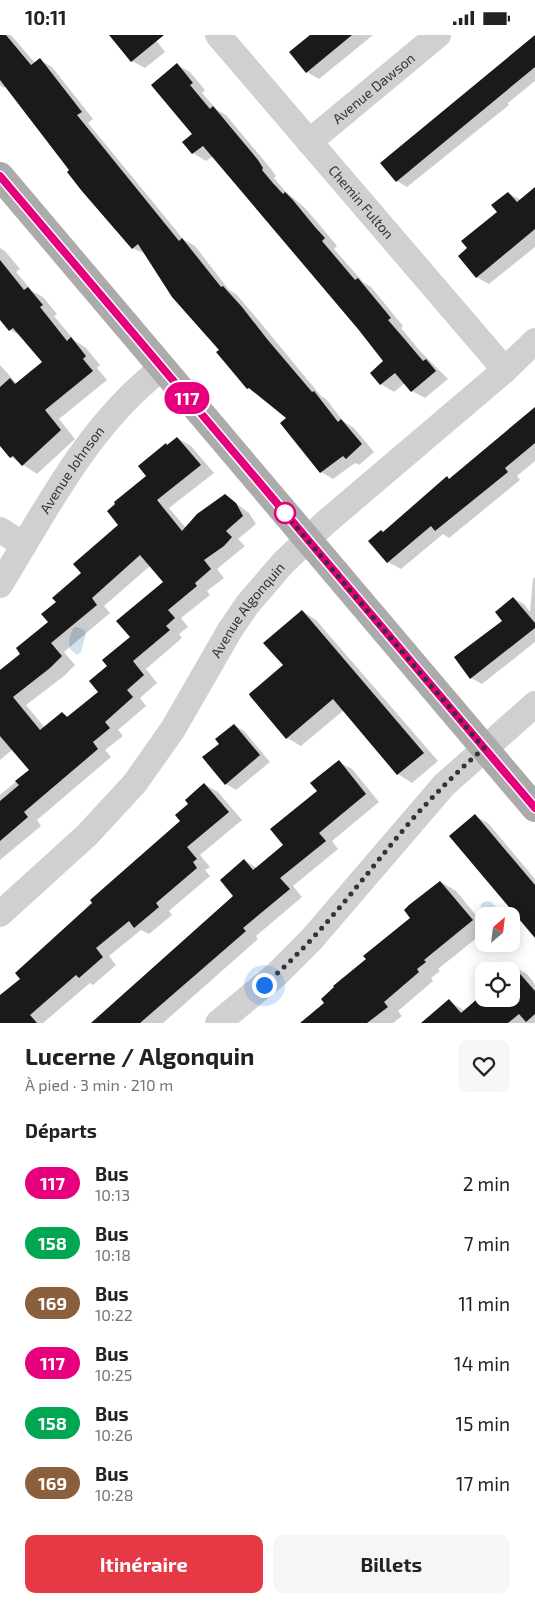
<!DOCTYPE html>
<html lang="fr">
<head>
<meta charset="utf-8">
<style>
  :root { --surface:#fff; --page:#f6f6f6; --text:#222; --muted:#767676; --accent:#e63946 }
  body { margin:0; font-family:"Exo 2",sans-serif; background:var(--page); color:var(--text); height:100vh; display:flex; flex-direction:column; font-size:19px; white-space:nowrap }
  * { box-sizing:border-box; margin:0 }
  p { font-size:16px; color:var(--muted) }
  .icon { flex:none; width:28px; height:28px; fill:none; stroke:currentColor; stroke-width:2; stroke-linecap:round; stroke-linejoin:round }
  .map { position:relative; height:988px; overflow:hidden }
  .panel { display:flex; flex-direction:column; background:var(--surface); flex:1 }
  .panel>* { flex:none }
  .badge { padding:0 10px; border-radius:16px; font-size:18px; line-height:32px }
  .needle { width:32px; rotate:28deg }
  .tools { position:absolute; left:475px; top:872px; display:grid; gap:10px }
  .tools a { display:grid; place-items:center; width:45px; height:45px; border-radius:10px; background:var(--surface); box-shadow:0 2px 12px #0003; font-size:25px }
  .you { position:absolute; width:25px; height:25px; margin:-12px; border:4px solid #fff; border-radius:50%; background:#1a73e8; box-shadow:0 0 0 8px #1a73e833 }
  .map>.badge { position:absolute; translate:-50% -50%; box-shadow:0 0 0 2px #fff }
  h2 { padding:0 25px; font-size:19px; line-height:45px }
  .round { display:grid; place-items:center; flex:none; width:52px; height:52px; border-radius:10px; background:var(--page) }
  .overview { display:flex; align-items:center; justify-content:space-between; height:85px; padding:0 25px }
  h1 { font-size:24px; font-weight:700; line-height:38px }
  .action { display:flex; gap:10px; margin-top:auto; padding:10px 25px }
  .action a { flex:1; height:58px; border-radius:10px; background:var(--accent); color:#fff; font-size:20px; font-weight:700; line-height:58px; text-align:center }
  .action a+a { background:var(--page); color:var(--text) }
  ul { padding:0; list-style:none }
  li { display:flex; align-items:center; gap:15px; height:60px; padding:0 25px }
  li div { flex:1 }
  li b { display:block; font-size:19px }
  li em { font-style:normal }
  li .badge { min-width:55px; font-weight:700; text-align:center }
  .status { display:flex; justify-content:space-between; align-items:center; height:35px; padding:0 25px; background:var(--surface); direction:ltr }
  .status svg { height:14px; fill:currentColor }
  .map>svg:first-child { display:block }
</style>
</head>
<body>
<div class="status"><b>10:11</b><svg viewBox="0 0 49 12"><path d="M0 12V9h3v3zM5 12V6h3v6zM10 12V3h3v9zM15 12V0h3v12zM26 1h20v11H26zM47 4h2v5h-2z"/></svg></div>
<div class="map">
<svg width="535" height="988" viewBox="0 0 535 988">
  <rect width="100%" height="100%" fill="#fff"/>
  <path fill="#cfe2ee" d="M76 592 83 594 86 599 81 617 77 620 70 614 69 605 73 593Z
    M486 866 491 867 498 874 507 873 510 877 509 881H486L480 875 481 869Z"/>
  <path fill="#0003" fill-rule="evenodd" d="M0 0H11L35 28 40 25 52 32 93 84 88 88 184 205 195 211 229 255 236 259 254 280 321 361 326 364 343 386 354 393 374 417 359 430 355 428 333 444 321 437 288 383 248 353 235 338 221 315 164 249 146 219 132 213 6 51 4 53 0 50Z
    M111 0H152L165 17 145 33 132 26Z
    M312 0H373L319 44 307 37Z
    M535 1V46L508 68 509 70 407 152 397 146Z
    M177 30 190 37 205 55 202 58 217 75 226 80 271 134 276 141 274 143 285 156 305 173 328 200 337 211 334 214 363 247 371 252 403 291 401 293 420 316 448 344 425 363 412 356 405 348 394 357 381 349 372 338 385 326 213 121 206 126 193 118 184 107 194 99Z
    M535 154V212L489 249 476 242 469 213 499 177 508 158 521 165Z
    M0 213 5 216 20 234 16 237 32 256 43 262 57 279 54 281 74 305 86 313 100 330 97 333 107 345 59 384 75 404 37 439 11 422 0 410V330L17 349 44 327 23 302 10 295 0 284Z
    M535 374V426L517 441 520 445 449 503 443 499 401 534 388 527 384 498Z
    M177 403 191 411 214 438 169 473 186 493 225 460 249 478 256 489 238 504 245 511 217 534 224 543 207 556 210 560 181 583 188 592 179 599 182 603 146 634 157 648 140 663 146 671 118 695 123 701 105 715 111 722 37 785 41 791 0 825V760L30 735 13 714 0 725V642L49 587 57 567 83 539 120 490 148 441 168 411ZM150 531 164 547 132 602 109 631 100 657 69 682 62 678 45 693 26 670 64 641 75 630 64 617 110 578 104 571Z
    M535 542V607L482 649 471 643 504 586 513 563 524 569 530 577 533 544Z
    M302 576 316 585 438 726 412 748 398 739 344 675 301 711 287 703Z
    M234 690 244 696 270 727 236 755 226 749 221 709Z
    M339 727 352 734 379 767 332 806 338 814 293 851 302 862 256 901 258 904 163 988H92L235 861 245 826 257 833 285 810Z
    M204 749 218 757 242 785 200 820 210 832 205 835 210 841 169 876 172 880 149 899 141 895 109 921 116 930 93 950 90 948 43 988H2L0 985V962L22 944 181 786 190 769Z
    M475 781 488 788 535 844V902Z
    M441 847 456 856 484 890V897L438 934 440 936 431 943 433 946 398 976 402 981 393 988H302L326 968 412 883Z
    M513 931 527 939 535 949V988H431L428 984 449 966 465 976 484 964H511V936H507Z"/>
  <path fill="#1a1a1a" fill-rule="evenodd" d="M0 0H6L31 30 40 23 82 77 77 80 179 206 182 203 221 252 223 251 242 272 267 304 312 357 314 356 338 387 341 384 362 409 346 424 343 421 320 438 280 388 286 383 249 353 247 354 216 317 219 315 172 262 138 209 132 214 81 155 67 137 69 135 0 45Z
    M109 0H164L131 27Z
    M310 0H352L306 38 289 17Z
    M535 0V32L396 147 380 128Z
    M177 28 193 48 190 50 210 74 213 71 258 125 263 133 262 135 272 147 283 159 285 157 292 164 315 192 325 203 322 206 355 245 358 243 391 283 388 285 407 307 423 326 426 324 436 336 411 357 395 338 380 350 370 338 383 326 358 294 203 111 192 119 182 107 192 99 151 50Z
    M535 152V194L476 243 458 221 467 213 461 206 497 177 491 170 508 157 517 167Z
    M0 225 24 255 28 252 43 270 40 272 67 306 71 302 86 321 83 324 93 336 45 375 61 395 22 431 13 421 10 423 0 411V352L10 343 15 349 42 327 13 293 9 296 0 285Z
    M535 372V408L505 433 508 437 435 496 431 491 387 528 368 506 381 495 383 497 447 441 449 444Z
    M177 402 201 430 157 465 182 496 197 479 225 459 236 468 243 481 226 496 232 502 224 511 204 525 211 534 195 548 197 551 168 575 175 583 166 591 170 595 133 626 144 640 127 655 133 662 105 687 110 693 93 707 98 714 24 777 28 782 0 806V766L19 750 15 746 29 735 0 701V635L20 619 16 613 48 587 41 579 56 567 52 563 81 538 73 529 118 490 107 476 115 469 114 467 146 441 138 431 166 408 167 410ZM140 520 163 547 116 586 130 602 102 625 107 631 89 646 98 657 67 682 62 677 40 695 13 662 50 633 62 621 51 608 97 570 92 563Z
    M513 562 535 588V593L470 644 454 622 502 586 495 577Z
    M302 575 424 718 397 740 333 664 286 704 250 661 249 659 283 630 263 608Z
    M234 689 260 720 225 750 202 722 219 709 215 704Z
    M339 725 366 759 319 798 326 806 280 843 290 854 243 893 246 896 140 988H91L233 861 220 845 244 824 253 835 283 810 270 794 317 756 310 748Z
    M204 748 229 777 187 812 197 824 193 827 197 833 156 868 159 872 134 893 129 886 96 913 103 922 79 943 76 940 30 980 37 988H0V960L20 944 15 938 92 868 90 865 180 786 175 780 188 769 185 765Z
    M475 779 535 850V903L449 801Z
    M440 846 473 885 424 925 426 927 417 934 419 937 384 967 388 972 367 988H300L324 968 321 964 334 952 333 951 366 924 363 921 410 883 404 875 409 870Z
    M514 932 535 956V979L526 987 519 979 508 988H421L449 964 461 978 484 958V964H511V936H509Z"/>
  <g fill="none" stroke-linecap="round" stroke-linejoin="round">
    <g stroke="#d0d0d0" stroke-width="26">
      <path id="s1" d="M218 0 505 335"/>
      <path id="s2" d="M309 107 438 0"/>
      <path d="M0 495 24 510"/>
      <path id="s3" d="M0 550C47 473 89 389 162 333"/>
      <path id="s4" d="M0 879 87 800 135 748 173 694 230 595 247 570 283 528 325 488 505 335 535 306"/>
      <path d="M218 988 277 939 311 905 444 750 535 669"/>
    </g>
    <path stroke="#ababab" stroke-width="28" d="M0 141 535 773"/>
  </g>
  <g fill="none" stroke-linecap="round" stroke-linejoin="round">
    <defs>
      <path id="line" d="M0 141 535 773"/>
    </defs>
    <use href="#line" stroke="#fff" stroke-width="11"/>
    <use href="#line" stroke="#e6007e" stroke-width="8"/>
    <path stroke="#333" stroke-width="5" stroke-dasharray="0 9" d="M264 950C324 899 365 839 416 780 438 756 460 734 484 713L282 475 285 478"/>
  </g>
  <circle fill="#fff" stroke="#e6007e" stroke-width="2.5" cx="285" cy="478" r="10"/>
  <g text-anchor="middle" stroke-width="5" stroke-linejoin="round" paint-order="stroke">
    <g font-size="14" fill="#333" stroke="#fff">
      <text dy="5" stroke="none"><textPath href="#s2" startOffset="84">Avenue Dawson</textPath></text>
      <text dy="5" stroke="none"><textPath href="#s1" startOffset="220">Chemin Fulton</textPath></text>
      <text dy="5" stroke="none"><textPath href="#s3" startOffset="136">Avenue Johnson</textPath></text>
      <text dy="5" stroke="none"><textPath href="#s4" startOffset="395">Avenue Algonquin</textPath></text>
    </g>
  </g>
</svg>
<div class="tools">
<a><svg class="needle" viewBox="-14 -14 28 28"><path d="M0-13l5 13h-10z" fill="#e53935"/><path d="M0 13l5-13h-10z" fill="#767676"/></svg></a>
<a><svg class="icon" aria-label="locate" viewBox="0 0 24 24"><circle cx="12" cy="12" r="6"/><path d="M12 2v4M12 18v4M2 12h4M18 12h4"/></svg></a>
</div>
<div class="you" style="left:264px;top:950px"></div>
<b class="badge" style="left:187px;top:363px;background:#e6007e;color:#fff">117</b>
</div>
<section class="panel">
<div class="overview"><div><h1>Lucerne / Algonquin</h1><p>À pied · 3 min · 210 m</p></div><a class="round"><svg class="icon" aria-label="heart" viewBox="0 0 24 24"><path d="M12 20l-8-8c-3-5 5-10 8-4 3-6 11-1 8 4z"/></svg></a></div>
<h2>Départs</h2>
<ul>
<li><span class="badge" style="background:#e6007e;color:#fff">117</span><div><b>Bus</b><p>10:13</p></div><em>2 min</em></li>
<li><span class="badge" style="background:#00a651;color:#fff">158</span><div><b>Bus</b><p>10:18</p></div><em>7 min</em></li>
<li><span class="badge" style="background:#8b5e3c;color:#fff">169</span><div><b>Bus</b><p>10:22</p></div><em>11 min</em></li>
<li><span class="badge" style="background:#e6007e;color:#fff">117</span><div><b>Bus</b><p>10:25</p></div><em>14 min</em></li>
<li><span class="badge" style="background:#00a651;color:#fff">158</span><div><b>Bus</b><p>10:26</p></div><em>15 min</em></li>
<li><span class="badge" style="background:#8b5e3c;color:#fff">169</span><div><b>Bus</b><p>10:28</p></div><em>17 min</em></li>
</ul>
<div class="action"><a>Itinéraire</a><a>Billets</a></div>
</section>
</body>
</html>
